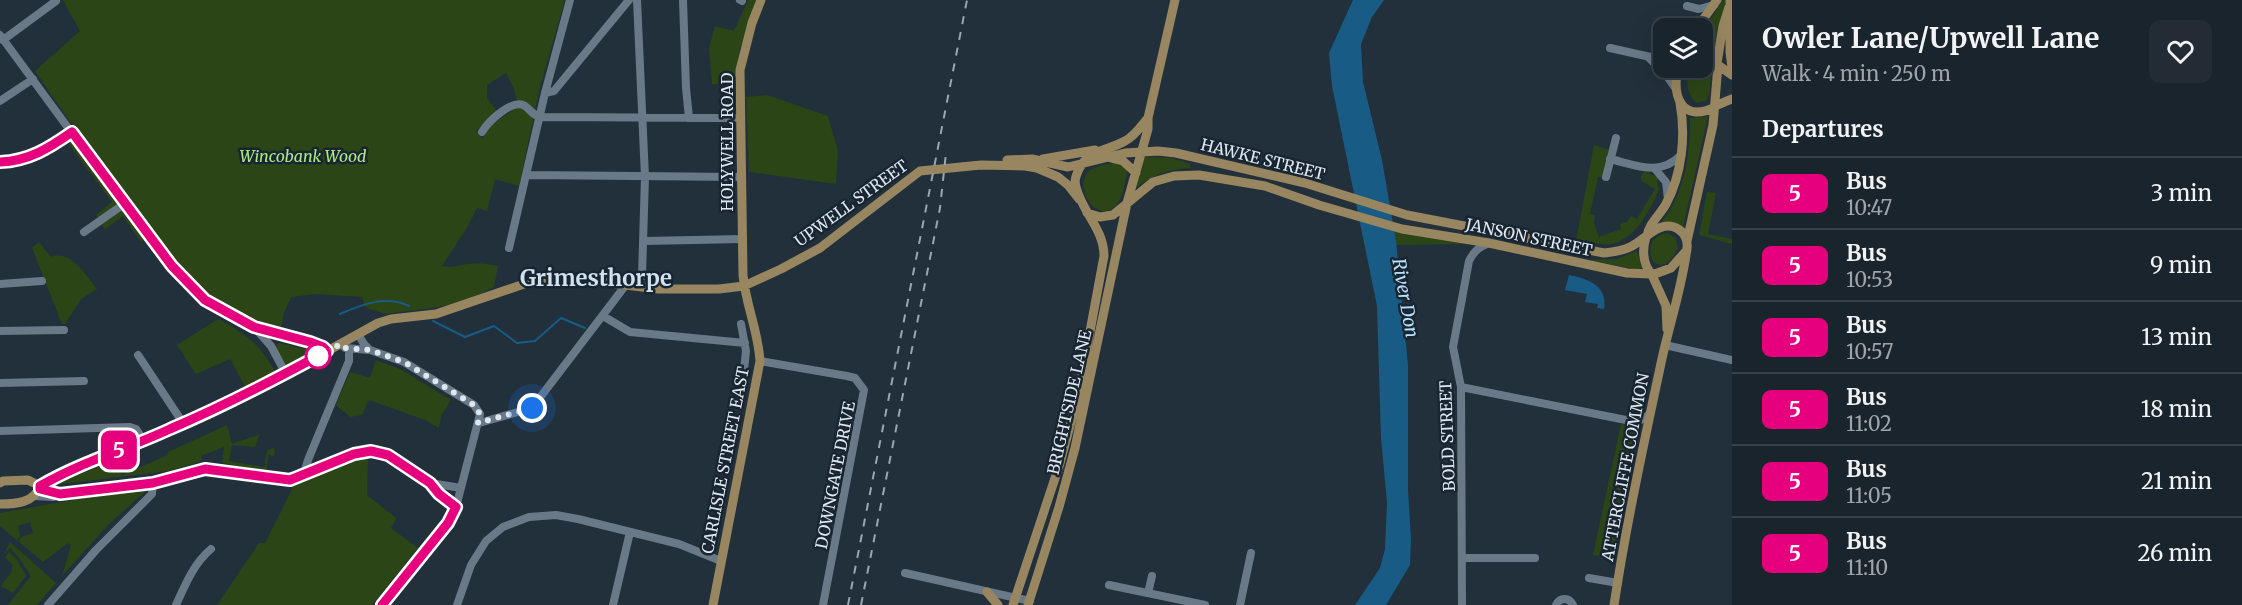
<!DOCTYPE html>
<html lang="en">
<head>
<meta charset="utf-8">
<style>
  :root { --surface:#1a242c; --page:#232c34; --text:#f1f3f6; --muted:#9fa4a9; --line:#384148 }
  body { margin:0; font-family:Merriweather,serif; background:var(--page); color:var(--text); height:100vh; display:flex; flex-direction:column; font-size:22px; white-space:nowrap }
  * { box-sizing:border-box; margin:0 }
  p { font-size:20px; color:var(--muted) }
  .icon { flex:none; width:33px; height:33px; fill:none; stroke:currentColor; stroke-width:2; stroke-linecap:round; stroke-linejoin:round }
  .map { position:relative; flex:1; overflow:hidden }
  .panel { display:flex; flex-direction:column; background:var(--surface); width:510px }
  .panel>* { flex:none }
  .badge { padding:0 12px; border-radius:9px; font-size:21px; line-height:39px }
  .controls { position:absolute; left:1653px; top:18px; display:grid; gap:12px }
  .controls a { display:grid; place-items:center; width:60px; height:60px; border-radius:12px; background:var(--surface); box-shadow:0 6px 24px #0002,0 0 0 2px var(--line); font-size:30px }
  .you { position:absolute; width:30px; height:30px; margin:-15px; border:4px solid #fff; border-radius:50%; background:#1a73e8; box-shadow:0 0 0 9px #1a73e833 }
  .map>.badge { position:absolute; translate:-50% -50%; box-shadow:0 0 0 3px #fff }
  h2 { padding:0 30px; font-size:22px; line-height:54px }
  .round { display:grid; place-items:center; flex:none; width:63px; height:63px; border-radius:12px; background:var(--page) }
  .head { display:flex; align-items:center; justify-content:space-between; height:102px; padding:0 30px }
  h1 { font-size:28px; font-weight:700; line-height:45px }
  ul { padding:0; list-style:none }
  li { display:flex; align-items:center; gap:18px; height:72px; padding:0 30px; border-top:2px solid var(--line) }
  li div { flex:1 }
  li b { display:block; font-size:22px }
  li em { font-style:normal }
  li .badge { min-width:66px; font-weight:700; text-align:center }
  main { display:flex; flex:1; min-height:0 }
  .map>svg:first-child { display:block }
</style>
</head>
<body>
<main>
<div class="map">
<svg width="1732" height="605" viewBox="0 0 1732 605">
  <rect width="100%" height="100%" fill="#22303b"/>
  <path fill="#2b4517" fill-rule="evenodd" d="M63 0H565L540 87 519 186 495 179 487 211 477 208 468 226 442 266C453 268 456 266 467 264 478 262 488 264 498 266L494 287 462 303 425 309 384 314 365 307 362 297 316 294 291 297 284 313 280 332C202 314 173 259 130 199 114 176 94 154 77 131 62 111 49 91 35 71L80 31ZM506 73 514 89 517 101 513 110 493 124 482 139 476 131 497 111 487 98V85Z
    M748 0H757L739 52 735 91 723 84H712L709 48 715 26 734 31Z
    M1723 0H1726L1713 55 1702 51 1703 30Z
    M1703 64 1711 71 1710 92 1706 101 1697 103C1686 95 1685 79 1691 68H1702Z
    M767 95 828 116 838 151 836 184 749 172 746 97Z
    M1708 116 1683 227 1661 223C1665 217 1671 210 1674 203 1687 176 1690 148 1690 118Z
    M72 139 148 239 141 242 123 216 105 229 96 215 112 202 67 142Z
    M1594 145 1610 150 1603 177H1598L1590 214 1595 215 1594 223 1599 237 1621 229 1620 224 1627 222 1631 216 1637 219 1655 189 1641 181V176L1644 171 1659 178 1657 181 1659 190C1650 210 1635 241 1610 244 1599 245 1587 242 1576 241Z
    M1144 157 1171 158 1190 164V168C1169 169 1152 175 1136 188Z
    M1117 162 1127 167V172C1125 181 1124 194 1118 203 1102 227 1073 192 1087 173 1092 166 1109 164 1117 162Z
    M1707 192 1716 193 1708 234 1732 239V244L1699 235Z
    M1394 230 1463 243 1464 244 1396 245Z
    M1667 233 1675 237 1678 248C1673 259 1663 272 1652 260 1648 247 1651 236 1667 233Z
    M39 242 51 257C71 249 86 276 97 289L81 299 65 324H62L32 248Z
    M1637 251 1642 269 1639 270 1589 260 1617 259Z
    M218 319C249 336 258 343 277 374L247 390 230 359 196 374 177 345Z
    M278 343 315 351V354L288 368 275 347Z
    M376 360 402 370 451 400 442 414 439 428 425 420 369 400 362 415 350 417 336 405 350 372 370 378Z
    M1621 424 1637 427 1614 559 1593 555Z
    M227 425 232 444 260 434 255 447 232 445 229 461 264 467 266 465 265 462 267 451 273 448 275 449 274 456 268 455 267 469 264 471 222 463 224 447 201 456 202 461 168 471 53 485 115 460 116 464 111 466 113 472 119 470 122 475 168 455V452Z
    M368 457 367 495 396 518 391 528 418 548 372 605H217L259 543H265C274 524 285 506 293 486L353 460Z
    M146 487 147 490 108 525 62 576 71 545 68 543 43 562 18 541 22 537 33 533 30 522 18 526 20 536 17 540 0 526V513Z
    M10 542 56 583 37 605H8L31 576 19 558 10 548 3 556Z
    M9 552 17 560 26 576 13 593 1 586 12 571V564L5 558Z"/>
  <path fill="#185c85" d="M1353 0H1384L1372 17 1361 44 1363 82 1382 160 1396 241 1408 365V489L1411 539 1410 565 1386 605H1355L1380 568 1385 549 1387 503 1381 438 1377 306 1332 86 1329 53Z
    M1569 275C1588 279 1608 285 1604 309L1597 308 1598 304 1585 302 1587 294 1565 290Z"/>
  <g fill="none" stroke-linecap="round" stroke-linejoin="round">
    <path stroke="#185c85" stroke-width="2" d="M340 314C363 304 386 295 409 306
      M433 321 465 337 494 326 517 343 535 341 561 318 585 328"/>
    <path stroke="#6a7987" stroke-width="8" d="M637 0 645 177 642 276
      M683 0 686 88 689 118
      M740 0 742 1
      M1687 6 1699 9 1714 5
      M0 35 124 204 191 288 205 300 254 327 320 345 327 351
      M3 40 56 1
      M1610 48 1664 60
      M1649 58 1666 75 1676 89
      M545 93 554 91 629 0
      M0 101 33 79
      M482 132C488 122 512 98 525 106 531 110 532 115 540 117L740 118
      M1610 159C1636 165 1660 177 1681 155
      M0 162C29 161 49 148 72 132
      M1655 169 1666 182 1668 199
      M527 175 741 177
      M1606 177 1616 138
      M84 232 124 204
      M644 241 743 239
      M509 248 545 93 570 0
      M0 284 42 281
      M603 316 630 332 745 343
      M741 324 746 351 744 370
      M255 328 271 346 286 374
      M0 331 64 330
      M358 334 364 344 370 350
      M341 344 345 348 370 350 404 362 474 405 480 414 455 511 448 523 382 605
      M1665 345 1732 360
      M138 355 183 423
      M760 361 847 376 855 378 864 390 823 605
      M0 383 84 381
      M1461 387 1631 421H1639L1649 415
      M479 423 532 408 625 286
      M0 431 130 427 136 429 144 441
      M306 474 305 470 308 460 349 361V349
      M430 483 461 488
      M34 496 53 497 60 494 153 483 205 469 290 480 354 454 371 451 388 455 430 483 439 494 457 507
      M1462 558H1535
      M905 573 1030 601
      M1589 578 1618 583
      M1109 585 1205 605
      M1148 593 1152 576
      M48 605 96 550 152 494 153 483
      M176 605C185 585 194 563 211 549
      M457 605 471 565 486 541 503 527 529 517 556 515 578 519 679 544 721 561
      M613 605 630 532
      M1240 605 1251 553
      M1462 605 1461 387 1453 347 1469 261C1474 251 1479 247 1489 243
      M1556 605C1560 597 1569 597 1573 605"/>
    <path stroke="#988660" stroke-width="9" d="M1730 1V52L1732 68
      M1697 28 1717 0
      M1717 63 1723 26 1729 7
      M1718 65 1732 75
      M1678 68C1672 95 1681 124 1715 107
      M1715 106 1732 99
      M1111 158 1123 161 1136 173
      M1043 159 1095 150
      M1007 160 1032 159 1068 167 1125 153 1158 151 1176 153 1305 183 1407 215 1604 253C1613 252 1622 251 1630 247 1645 240 1661 218 1678 229 1685 233 1688 241 1687 248 1682 289 1668 328 1660 368 1643 447 1626 526 1614 605
      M1087 213 1100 217 1113 215 1153 182 1174 176 1199 175 1265 186 1319 205 1402 229 1489 243 1627 273 1650 274
      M1647 236C1649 223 1660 215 1666 204 1682 174 1686 136 1680 103
      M1646 237C1642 250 1643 264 1652 275L1671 268 1687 250
      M1687 241 1713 125 1718 65 1713 59 1702 55
      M1652 275 1666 306 1667 329
      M0 483 3 481 28 480 40 486
      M40 486 58 475 183 423 286 374 378 323 391 319 436 314 527 283 547 279 601 282 658 289H719L744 286 781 269 820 248 920 171 981 165 1025 166 1037 168 1058 177 1068 185 1079 199
      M0 504C16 504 34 503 40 486
      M987 592 998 605
      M713 605 760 361C758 330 746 306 743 275L740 70 752 23 761 0
      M1013 605 1060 463 1078 396 1104 256C1104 229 1082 212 1076 187 1074 180 1076 176 1079 169 1089 149 1108 151 1125 141 1135 136 1141 126 1148 118
      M1028 605 1059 507 1075 448 1127 203 1148 129V118L1175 0"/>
    <path stroke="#9ba6af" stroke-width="2" stroke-dasharray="8 8" stroke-linecap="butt" d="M848 605 967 0
      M861 605 940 208 946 153"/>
  </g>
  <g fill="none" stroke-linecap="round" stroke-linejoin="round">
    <defs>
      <path id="line" d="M0 162C29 161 49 148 72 132L172 266 205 300 254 327 310 342 323 347 327 351C276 379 224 406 170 429 127 449 81 462 40 486V489L60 494 153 483 205 469 290 480 354 454 371 451 388 455 430 483 439 494 456 507 448 523 382 605"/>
    </defs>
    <use href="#line" stroke="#fff" stroke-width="14"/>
    <use href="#line" stroke="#e6007e" stroke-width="9"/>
    <path stroke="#dfe8f0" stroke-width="6" stroke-dasharray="0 10.8" d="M318 356 341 344 345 348 370 350 404 362 474 405 480 414 478 423 532 408"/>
  </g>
  <circle fill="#fff" stroke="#e6007e" stroke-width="3" cx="318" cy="356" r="12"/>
  <g text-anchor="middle" stroke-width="5" stroke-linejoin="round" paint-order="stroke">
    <g font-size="16" fill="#dfe8f0" stroke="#192631">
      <text transform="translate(727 142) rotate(-90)" y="6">HOLYWELL ROAD</text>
      <text transform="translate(1263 159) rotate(14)" y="6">HAWKE STREET</text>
      <text transform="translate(851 203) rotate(-36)" y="6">UPWELL STREET</text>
      <text transform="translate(1529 237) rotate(12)" y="6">JANSON STREET</text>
      <text transform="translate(1069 402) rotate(-77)" y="6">BRIGHTSIDE LANE</text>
      <text transform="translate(1447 436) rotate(-92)" y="6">BOLD STREET</text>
      <text transform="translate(725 460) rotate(-79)" y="6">CARLISLE STREET EAST</text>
      <text transform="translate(1625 467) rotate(-79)" y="6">ATTERCLIFFE COMMON</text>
      <text transform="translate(835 475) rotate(-79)" y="6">DOWNGATE DRIVE</text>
    </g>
    <g font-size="16" font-style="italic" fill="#ace982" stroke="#192631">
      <text x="303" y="162">Wincobank Wood</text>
    </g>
    <g font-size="18" font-style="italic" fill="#b8e0fe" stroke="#192631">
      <text transform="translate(1405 298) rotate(80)" y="6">River Don</text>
    </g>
    <g font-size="22" font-weight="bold" fill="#d0e1f0" stroke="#192631">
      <text x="596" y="286">Grimesthorpe</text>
    </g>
  </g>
</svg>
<div class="controls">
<a><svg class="icon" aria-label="layers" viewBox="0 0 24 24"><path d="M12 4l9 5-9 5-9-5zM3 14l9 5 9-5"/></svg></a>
</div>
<div class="you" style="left:532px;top:408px"></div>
<b class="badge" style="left:119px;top:450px;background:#e6007e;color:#fff">5</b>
</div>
<section class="panel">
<div class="head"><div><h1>Owler Lane/Upwell Lane</h1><p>Walk · 4 min · 250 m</p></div><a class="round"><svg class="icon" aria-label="heart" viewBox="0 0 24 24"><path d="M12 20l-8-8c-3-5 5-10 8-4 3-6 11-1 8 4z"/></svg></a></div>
<h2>Departures</h2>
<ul>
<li><span class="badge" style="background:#e6007e;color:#fff">5</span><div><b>Bus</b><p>10:47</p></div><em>3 min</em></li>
<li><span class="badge" style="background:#e6007e;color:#fff">5</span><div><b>Bus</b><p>10:53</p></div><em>9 min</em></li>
<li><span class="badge" style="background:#e6007e;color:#fff">5</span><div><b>Bus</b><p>10:57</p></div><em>13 min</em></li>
<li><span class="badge" style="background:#e6007e;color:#fff">5</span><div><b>Bus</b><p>11:02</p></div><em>18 min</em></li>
<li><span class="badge" style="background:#e6007e;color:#fff">5</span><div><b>Bus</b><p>11:05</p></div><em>21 min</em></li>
<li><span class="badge" style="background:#e6007e;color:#fff">5</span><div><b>Bus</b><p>11:10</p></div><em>26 min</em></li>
</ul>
</section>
</main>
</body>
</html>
